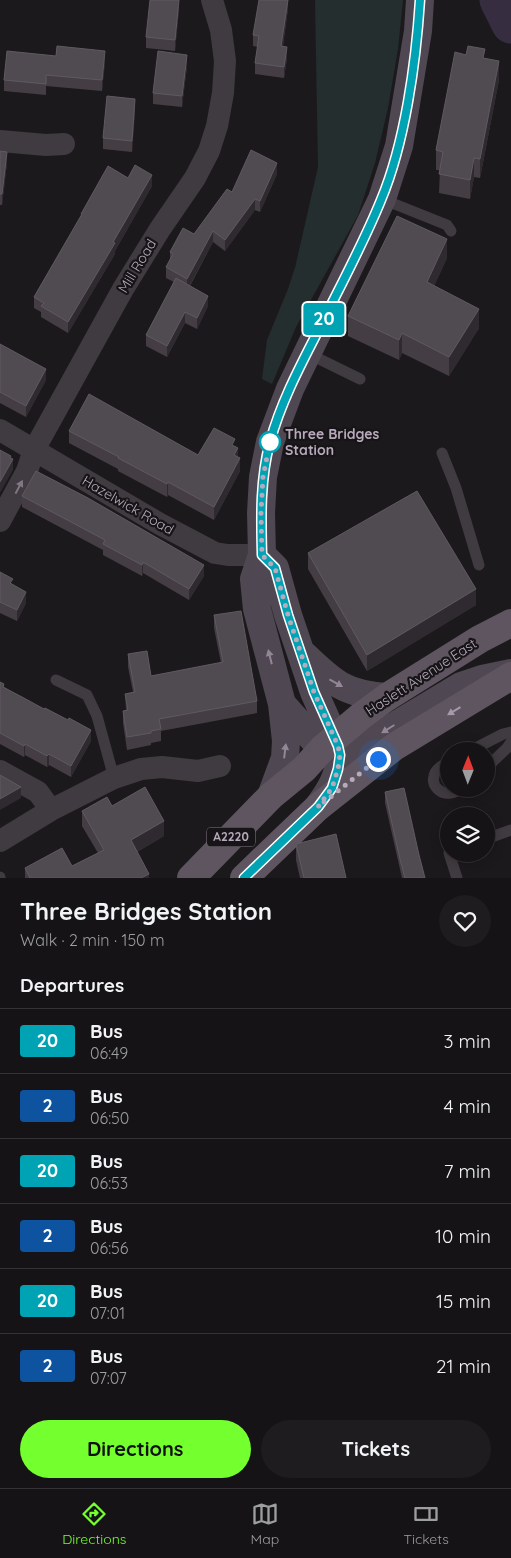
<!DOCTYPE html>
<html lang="en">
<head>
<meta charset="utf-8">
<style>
  :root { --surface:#151315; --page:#1e1c1e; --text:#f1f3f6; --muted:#9d9ea0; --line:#343234; --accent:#74ff2e }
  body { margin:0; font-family:Quicksand,sans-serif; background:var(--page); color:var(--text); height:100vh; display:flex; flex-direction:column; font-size:19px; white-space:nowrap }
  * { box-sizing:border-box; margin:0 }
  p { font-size:16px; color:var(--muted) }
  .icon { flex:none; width:28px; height:28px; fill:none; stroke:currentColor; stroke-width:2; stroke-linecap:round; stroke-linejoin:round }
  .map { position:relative; height:878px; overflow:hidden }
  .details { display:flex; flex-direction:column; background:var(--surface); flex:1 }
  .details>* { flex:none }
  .badge { padding:0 10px; border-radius:4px; font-size:18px; line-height:32px }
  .needle { width:32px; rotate:1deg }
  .controls { position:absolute; left:440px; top:742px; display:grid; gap:10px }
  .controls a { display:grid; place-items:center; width:55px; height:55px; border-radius:50%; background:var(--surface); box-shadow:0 2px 12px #0003,0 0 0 1px var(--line); font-size:25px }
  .you { position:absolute; width:25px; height:25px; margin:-12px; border:4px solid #fff; border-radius:50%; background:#1a73e8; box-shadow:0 0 0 8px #1a73e833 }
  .map>.badge { position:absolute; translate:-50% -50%; box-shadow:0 0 0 2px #fff }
  h2 { padding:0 20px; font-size:19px; line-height:45px }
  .round { display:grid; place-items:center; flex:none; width:52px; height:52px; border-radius:26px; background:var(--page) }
  .headline { display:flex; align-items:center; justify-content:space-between; height:85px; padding:0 20px }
  h1 { font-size:24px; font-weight:700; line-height:38px }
  .button { display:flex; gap:10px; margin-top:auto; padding:10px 20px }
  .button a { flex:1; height:58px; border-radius:30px; background:var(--accent); color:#111; font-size:20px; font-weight:700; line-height:58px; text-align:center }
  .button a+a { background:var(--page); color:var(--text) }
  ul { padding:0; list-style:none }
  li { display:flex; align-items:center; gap:15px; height:65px; padding:0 20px; border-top:1px solid var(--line) }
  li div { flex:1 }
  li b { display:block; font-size:19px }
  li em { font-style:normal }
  li .badge { min-width:55px; font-weight:700; text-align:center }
  .tabs { display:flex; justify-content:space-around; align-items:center; height:70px; border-top:1px solid var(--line); background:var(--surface); font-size:14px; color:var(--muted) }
  .tabs a { display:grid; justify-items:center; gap:2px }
  .tabs .on { color:var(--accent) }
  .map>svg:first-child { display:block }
</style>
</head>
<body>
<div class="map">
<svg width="511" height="878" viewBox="0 0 511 878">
  <rect width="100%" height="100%" fill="#1c191c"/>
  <path fill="#242e2f" d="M315 0H403L398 49 388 108 375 163 358 215 296 327 272 384 262 379 267 340 288 289 295 268 318 167Z"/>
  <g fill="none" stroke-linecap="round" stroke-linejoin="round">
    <path stroke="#362d41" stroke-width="39" d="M499 0 511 24"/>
    <path stroke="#403a41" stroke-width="11" d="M382 199 447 225 451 231
      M307 353 360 379
      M442 453 456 488 479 565
      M56 680 87 695 97 716 114 778
      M470 751 503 734 511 732
      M449 762C443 765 435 769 434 776 431 786 441 795 451 793 454 793 459 790 462 789
      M486 768 507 748 511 742
      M486 839 511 830
      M449 853 457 878
      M0 877V878"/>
    <path stroke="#403a41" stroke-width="22" d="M0 141 46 145 64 144
      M0 430 160 524 215 553 228 555H262
      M0 521 27 471 34 450 123 289 160 229 195 178 209 151 217 126 223 93 225 61 221 30 212 0
      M0 771 38 792 51 810
      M0 841 51 810 114 778 141 769 162 767 198 771 220 766"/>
    <path stroke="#4f4751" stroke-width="28" d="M262 555 275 568 288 615 314 692 338 746C343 770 332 788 318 807
      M303 654C332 682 344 694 387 697
      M282 704 322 749C335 756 342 754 356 749L461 686 482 679 511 673
      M271 796 285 758 286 741 282 704 257 609 254 579 262 555 261 513 263 477 270 442 290 389 382 199 399 146 418 31 420 0"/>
    <path stroke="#5e5560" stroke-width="28" d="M191 878 271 796 304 769 322 749 361 716 387 697 480 639 511 623
      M244 878 318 807 394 747 511 676"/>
  </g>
  <path fill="#443e44" d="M179 9 175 51 146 48V37Z
    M288 9 283 46 287 58 284 78 255 74V63L258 47 253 46V35Z
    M485 58 499 80 480 178 474 177 470 199 439 193 440 170H436V150Z
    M105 62 102 91 46 86V95L4 91V80Z
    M187 66 182 107 153 104V93Z
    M135 110 132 152 103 149V138Z
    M0 151 7 163 2 205H0Z
    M277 174 260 212 255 210 225 251 213 242 190 286 208 306 197 329 185 323 167 357 146 346V335L174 282 166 278V267L170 260V252L194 234 232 192Z
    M128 178 152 186 115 251V254L68 333 41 317V312L34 308V297L81 217V214Z
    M447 258 434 286 479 328 449 376 402 353 399 360 348 336V316Z
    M0 344 46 380 26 417 0 403Z
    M69 431 198 455 235 446 238 457 240 471 214 520 168 495 167 497 118 471V469L69 443Z
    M22 496 204 576 189 600 143 573 142 576 103 555V550L22 507Z
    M308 553 476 605 367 671 308 569Z
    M0 572 13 585 26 603 17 621 0 613Z
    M214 615 257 701V713L161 731V741L151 743V745L127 750 123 723V711L126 710 125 694 133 692 128 667V654L151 676 221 663 214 628Z
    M0 682 4 687 91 741 71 777 49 765 47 767 25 755 24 757 0 744Z
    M385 792 419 855 425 878H402L385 803Z
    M112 806 164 836 137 852 149 878H25V868L72 866 98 853 82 826V811Z
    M296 844 346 878H300L296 860Z"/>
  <path fill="#2f2a2f" d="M179 0V9L175 51V40Z
    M288 0V9L281 57V46Z
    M287 47V58L284 78V67Z
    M105 51V62L102 91V80Z
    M187 55V66L182 107V96Z
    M499 61V80L480 178V159Z
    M135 99V110L132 152V141Z
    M7 152V163L2 205V194Z
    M474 158V177L470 199V180Z
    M277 163V174L260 212V201Z
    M152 175V186L115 251V254L68 333V322Z
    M255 199V210L225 251V240Z
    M213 231V242L187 290V279Z
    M447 239V258L427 301V282Z
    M208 296V306L197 329V318Z
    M479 309V328L449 376V357Z
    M185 312V323L167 357V346Z
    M402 333V353L399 360V340Z
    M46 369V380L26 417V406Z
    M238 448V461L234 455Z
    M11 456V462L13 459V470L0 493V482Z
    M240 458V471L214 520V507Z
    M168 482V495L167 497V484Z
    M143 562V573L142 576V565Z
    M204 565V576L189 600V589Z
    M476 589V605L367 671V655Z
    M26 592V603L17 621V610Z
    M91 730V741L71 777V766Z
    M25 744V755L24 757V746Z
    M49 754V765L47 767V756Z
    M21 787V798L0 810V799Z
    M164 821V836L131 855V840Z
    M149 874V878H141Z"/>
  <path fill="#504a51" stroke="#605962" d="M150 0H179L175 40 146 37Z
    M259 0H288L281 46 287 47 284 67 255 63 259 36 253 35Z
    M57 46 105 51 102 80 46 75V84L4 80 7 51 56 56Z
    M468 46 485 49 483 58 499 61 480 159 474 158 470 180 439 174 443 152 436 150 455 52 466 55Z
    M158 51 187 55 182 96 153 93Z
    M107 96 135 99 132 141 103 138Z
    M251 150 277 163 260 201 255 199 225 240 213 231 187 279 166 267 173 254 170 252 183 228 194 234 227 189 232 192Z
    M0 151 7 152 2 194H0Z
    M135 165 152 175 113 242 115 243 68 322 41 306 44 303 34 297 82 214H81L108 166 128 178Z
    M397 216 447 239 427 282 479 309 449 357 402 333 399 340 348 316Z
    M176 278 208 296 197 318 185 312 167 346 146 335Z
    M0 344 46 369 26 406 0 392Z
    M89 394 198 455 214 428 235 439 232 445 238 448 234 455 240 458 214 507 168 482 167 484 118 458 119 457 69 431Z
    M0 450 11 456 10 458 13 459 0 482Z
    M36 471 88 498 204 565 189 589 143 562 142 565 103 544 105 540 22 496Z
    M417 491 476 589 367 655 308 553Z
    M0 572 13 579 10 583 26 592 17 610 0 602Z
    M241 611 257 701 159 719 161 729 151 731V733L127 737 123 711 128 710 125 694 135 692 128 654 147 651 151 676 223 662 214 615Z
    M0 682 4 684 3 687 22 697 44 709 45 708 68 720 69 718 91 730 71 766 49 754 47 756 25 744 24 746 0 733Z
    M0 775 21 787 0 799Z
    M145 787 164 821 131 840 149 874 141 878H30L25 868 62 848 72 866 104 850 82 811 107 797 112 806Z
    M404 788 419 855 425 878H405L400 859 385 792Z
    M336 834 346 878H304L296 844Z"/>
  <defs><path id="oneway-solid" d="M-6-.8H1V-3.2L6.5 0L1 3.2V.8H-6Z" transform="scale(1.25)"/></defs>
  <use fill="#817885" href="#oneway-solid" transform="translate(19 487) rotate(-62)"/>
  <g fill="#938797">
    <use href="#oneway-solid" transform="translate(270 657) rotate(-104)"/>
    <use href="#oneway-solid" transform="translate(336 683) rotate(29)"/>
    <use href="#oneway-solid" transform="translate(388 729) rotate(148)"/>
    <use href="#oneway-solid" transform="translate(285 751) rotate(-83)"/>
  </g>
  <use fill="#a599aa" href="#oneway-solid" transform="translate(454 711) rotate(149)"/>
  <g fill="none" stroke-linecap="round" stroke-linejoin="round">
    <defs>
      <path id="line" d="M244 878 318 807 332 788 338 769 340 755 338 746 314 692 288 615 275 568 262 555C261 517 260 479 270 442 280 405 298 370 315 337 337 292 362 247 381 200 405 143 416 62 420 0"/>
    </defs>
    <use href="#line" stroke="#fff" stroke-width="11"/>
    <use href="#line" stroke="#00a3b4" stroke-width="8"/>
    <path stroke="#b7aabc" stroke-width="5" stroke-dasharray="0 9" d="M270 442 263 477 261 513 262 555 275 568 288 615 314 692 338 746 340 755 338 769 332 788 318 807 378 759"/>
  </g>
  <circle fill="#fff" stroke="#00a3b4" stroke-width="2.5" cx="270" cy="442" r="10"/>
  <g text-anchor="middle" stroke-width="4.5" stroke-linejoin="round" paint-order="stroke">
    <rect fill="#171417" stroke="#877d8a" stroke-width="1" x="207" y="827.5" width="48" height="19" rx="4"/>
    <g font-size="12" font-weight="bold" fill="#b7aabc">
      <text x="231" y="841">A2220</text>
    </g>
    <g font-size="14" fill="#b7aabc" stroke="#171417">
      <text transform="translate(137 266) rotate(-59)" y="5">Mill Road</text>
      <text transform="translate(128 505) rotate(30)" y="5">Hazelwick Road</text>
      <text transform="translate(421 677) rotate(-33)" y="5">Haslett Avenue East</text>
    </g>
    <g font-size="14" font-weight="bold" fill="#b7aabc" stroke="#171417" text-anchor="start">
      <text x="285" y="439">Three Bridges<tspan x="285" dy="16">Station</tspan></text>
    </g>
  </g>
</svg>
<div class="controls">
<a><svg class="needle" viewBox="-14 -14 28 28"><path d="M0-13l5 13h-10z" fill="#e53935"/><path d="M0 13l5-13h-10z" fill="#9d9ea0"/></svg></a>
<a><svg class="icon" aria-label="layers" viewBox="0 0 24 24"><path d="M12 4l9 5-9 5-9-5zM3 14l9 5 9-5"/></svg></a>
</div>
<div class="you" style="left:378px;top:759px"></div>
<b class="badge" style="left:324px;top:319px;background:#00a3b4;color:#fff">20</b>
</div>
<section class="details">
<div class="headline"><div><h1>Three Bridges Station</h1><p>Walk · 2 min · 150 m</p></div><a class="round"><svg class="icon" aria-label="heart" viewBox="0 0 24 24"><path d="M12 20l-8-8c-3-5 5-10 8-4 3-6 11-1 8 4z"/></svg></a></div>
<h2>Departures</h2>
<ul>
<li><span class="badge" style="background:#00a3b4;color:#fff">20</span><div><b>Bus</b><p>06:49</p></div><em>3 min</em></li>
<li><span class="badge" style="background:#0e539f;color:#fff">2</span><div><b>Bus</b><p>06:50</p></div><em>4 min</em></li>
<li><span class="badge" style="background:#00a3b4;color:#fff">20</span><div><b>Bus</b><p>06:53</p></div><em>7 min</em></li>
<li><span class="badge" style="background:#0e539f;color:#fff">2</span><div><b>Bus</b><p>06:56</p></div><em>10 min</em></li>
<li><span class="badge" style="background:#00a3b4;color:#fff">20</span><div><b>Bus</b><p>07:01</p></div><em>15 min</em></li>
<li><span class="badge" style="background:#0e539f;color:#fff">2</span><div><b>Bus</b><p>07:07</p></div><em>21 min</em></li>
</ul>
<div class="button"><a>Directions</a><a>Tickets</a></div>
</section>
<nav class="tabs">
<a class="on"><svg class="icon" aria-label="directions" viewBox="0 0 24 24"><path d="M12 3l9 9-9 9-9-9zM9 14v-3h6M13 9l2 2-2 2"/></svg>Directions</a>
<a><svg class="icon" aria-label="map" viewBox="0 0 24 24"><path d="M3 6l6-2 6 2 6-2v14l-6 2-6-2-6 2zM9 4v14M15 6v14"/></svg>Map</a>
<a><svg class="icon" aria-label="tickets" viewBox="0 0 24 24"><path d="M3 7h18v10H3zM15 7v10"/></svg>Tickets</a>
</nav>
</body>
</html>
